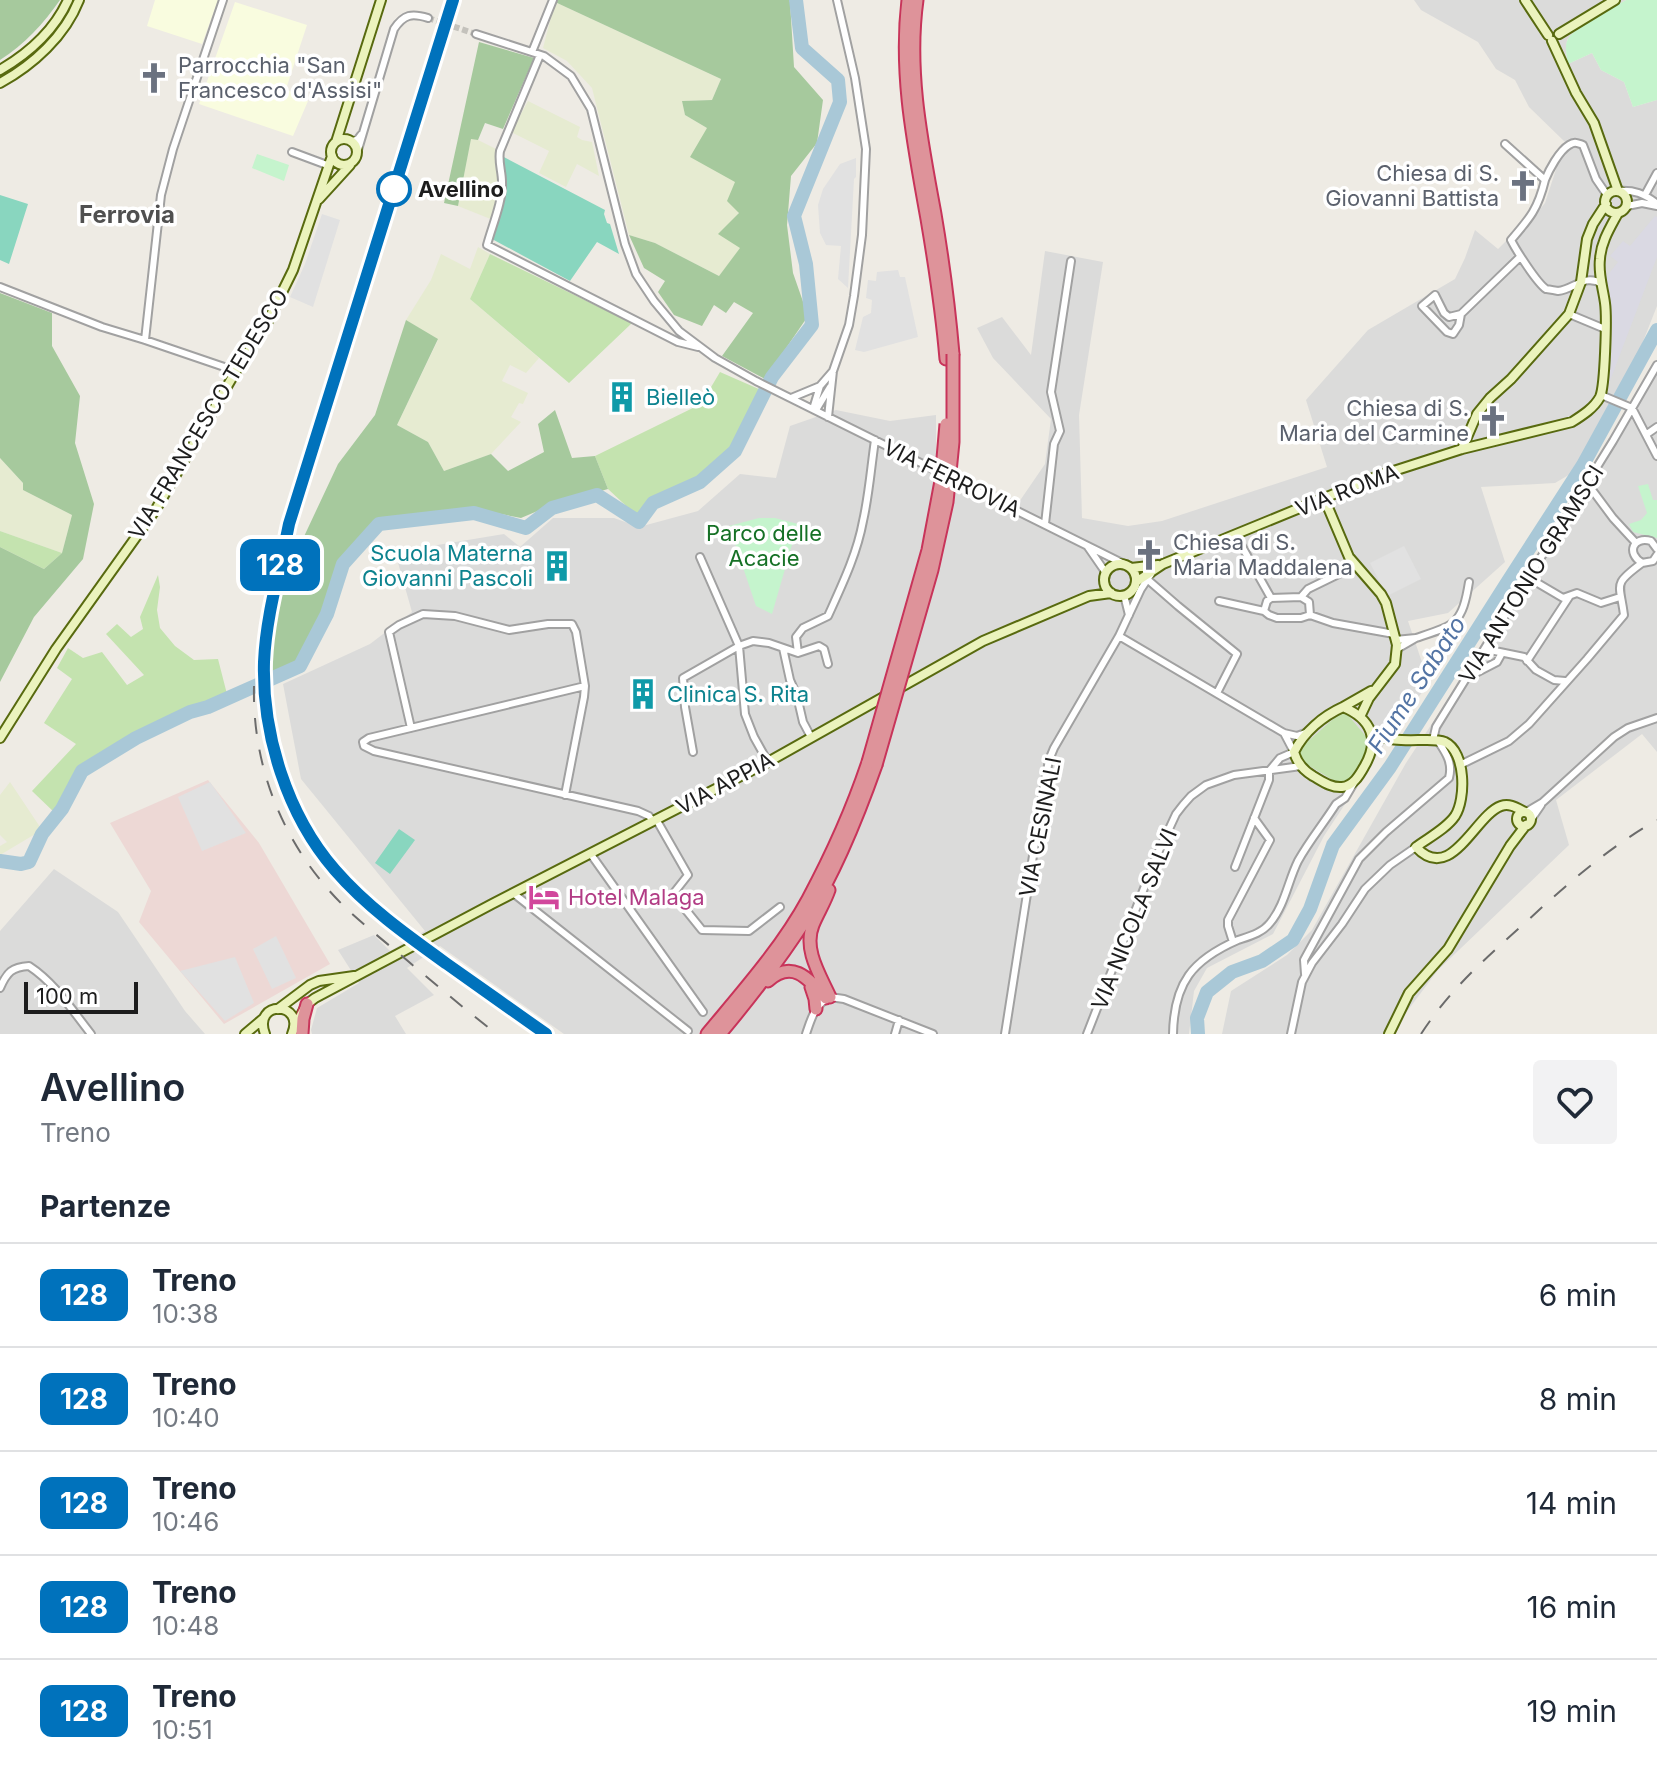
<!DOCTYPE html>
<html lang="it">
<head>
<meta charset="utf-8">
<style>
  :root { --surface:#fff; --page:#f2f2f3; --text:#1f2937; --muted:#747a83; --line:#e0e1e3 }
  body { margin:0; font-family:Inter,sans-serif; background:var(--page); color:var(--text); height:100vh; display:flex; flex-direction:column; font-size:30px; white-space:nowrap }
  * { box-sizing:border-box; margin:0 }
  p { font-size:26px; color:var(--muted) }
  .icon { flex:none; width:44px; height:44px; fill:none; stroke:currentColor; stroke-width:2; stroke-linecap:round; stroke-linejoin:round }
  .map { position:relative; height:1034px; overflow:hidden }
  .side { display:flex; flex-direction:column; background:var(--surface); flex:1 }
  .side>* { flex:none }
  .badge { padding:0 16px; border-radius:12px; font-size:28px; line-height:52px }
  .scale { position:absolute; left:24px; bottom:20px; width:114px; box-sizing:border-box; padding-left:8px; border:4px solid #1d1d1d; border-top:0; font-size:22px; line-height:28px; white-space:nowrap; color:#1d1d1d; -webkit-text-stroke:6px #fff; paint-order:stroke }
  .map>.badge { position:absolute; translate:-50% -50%; box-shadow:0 0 0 4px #fff }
  h2 { padding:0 40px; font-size:30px; line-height:72px }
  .round { display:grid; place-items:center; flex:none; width:84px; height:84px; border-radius:8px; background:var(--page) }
  .head { display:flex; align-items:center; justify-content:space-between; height:136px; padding:0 40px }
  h1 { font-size:38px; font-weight:600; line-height:60px }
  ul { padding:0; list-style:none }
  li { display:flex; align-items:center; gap:24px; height:104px; padding:0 40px; border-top:2px solid var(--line) }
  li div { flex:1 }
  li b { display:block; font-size:30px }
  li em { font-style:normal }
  li .badge { min-width:88px; font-weight:700; text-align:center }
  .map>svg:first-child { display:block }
</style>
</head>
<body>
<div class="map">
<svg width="1657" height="1034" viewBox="0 0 1657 1034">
  <rect width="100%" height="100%" fill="#eeebe4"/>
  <path fill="#dbdbda" d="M1414 0H1626L1575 31 1567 40 1566 53 1568 64 1592 53 1601 70 1624 82 1633 107 1657 100V306L1623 392 1572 473 1555 483 1481 487 1505 562 1448 613 1408 621 1429 683 1393 731 1324 836 1273 934 1207 968 1194 991 1189 1034H564L440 946 407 968 434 995 395 1016 406 1034H312L311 1030 317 1008 359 983 338 950 374 935 390 951 425 931 301 779 283 684 370 644 412 612 395 552 504 534 520 547 553 518H614L639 527 698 511 740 474 776 478 790 426 836 410 890 421 936 415V463L1019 502 1045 464 1051 419 993 358 977 328 1002 317 1031 355 1045 251 1103 262 1079 415 1082 518 1128 526 1162 521 1327 467 1306 400 1368 330 1455 279 1465 258 1475 230 1498 249 1507 240 1512 244 1545 203 1565 142 1529 107 1515 80 1496 69 1478 42 1421 10Z
    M1657 360V752L1642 734 1556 800 1569 845 1438 970 1390 1034H1222L1231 991 1287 955 1312 930 1406 763 1481 649 1628 411Z
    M54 869 118 912 185 1011 205 1034H0V931Z"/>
  <path fill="#edd8d5" d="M208 780 259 843 330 964 224 1024 139 922 151 891 110 823Z"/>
  <path fill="#f9fcdf" d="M155 0H218L202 44 147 26Z
    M235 2 307 25 286 89 308 101 293 136 199 104Z"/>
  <path fill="#e6ebd1" d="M555 2 721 79 712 100 682 101 685 115 707 128 736 182 741 248 719 276 655 243 629 235 592 88 567 61 543 48Z
    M528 101 580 127 577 137 582 140 592 142 599 176 577 164 566 187 539 173 549 151 511 132Z
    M471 138 478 140 500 151 502 182 493 220 458 206Z
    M478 247 490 254 470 299 539 358 526 373 510 365 502 381 528 393 523 404 519 403 511 417 521 422 491 454 444 471 428 442 397 425 438 340 406 320 431 280 441 254 470 269Z
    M0 458 23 483V490L72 515 62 553 0 531Z
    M10 782 42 830 0 855V846L7 842 0 835V795Z"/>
  <path fill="#c4e3af" d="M490 254 632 323 569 383 470 299Z
    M720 372 761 390 732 448 701 479 652 500 638 517 608 489 595 456 701 404Z
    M0 531 62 553 44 569 0 547Z
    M158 575 160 587 157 610 160 628 175 646 194 660 218 659 228 698 208 707 190 712 136 738 82 771 56 814 32 791 76 744 44 723 72 679 57 668 68 648 83 658 102 652 127 685 144 675 106 634 117 624 131 637 143 629 140 617Z
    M1339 714H1347L1369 740 1370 748 1346 784 1338 783 1303 762 1298 757 1297 751Z"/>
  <path fill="#a6c99d" d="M0 0H60C44 23 24 45 0 60Z
    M556 0H789L790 2 794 67 823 100 817 143 791 176 787 225 793 273 808 316 765 379 722 356 753 313 734 302 726 313 714 305 702 326 674 315 658 292 665 281 644 268 629 235 655 243 719 276 740 248 718 234 739 213 727 201 735 182 690 157 707 128 685 115 682 101 712 100 721 79 555 2Z
    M479 42 534 58 503 129 485 123 478 140 471 139 458 206 444 203Z
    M0 293 52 313V346L80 396 75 443 94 504 83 559 34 617 0 682V547L44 569 62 553 72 515 23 490V483L0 458Z
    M406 320 438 339 397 425 428 442 444 471 491 454 508 471 544 452 538 424 555 410 572 458 595 456 608 489 554 504 521 518 475 509 380 522 343 561 327 604 298 662 266 679 271 630 285 577 338 464 375 415Z"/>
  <path fill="#c5f4cd" d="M1626 0H1657V100L1633 107 1624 82 1601 70 1592 53 1568 64C1567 57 1564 46 1568 39 1573 28 1614 7 1626 0Z
    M257 154 289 165 284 181 252 168Z
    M1648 484 1653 500H1657V538L1633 532 1629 524 1641 520 1647 513 1638 486Z
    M759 518H775L798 524 772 614 756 606 729 526Z"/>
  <path fill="#89d6bf" d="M502 156 605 210 604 214 607 223 610 224 619 254 597 242 570 281 492 239 505 180Z
    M0 195 28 204 9 264 0 260Z
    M399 829 415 840 390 874 375 863Z"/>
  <path fill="#e1e1e1" d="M856 158V177L854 179 848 288 838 279 841 246 826 245 820 233 818 205 823 189 840 164Z
    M322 214 340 220 313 307 290 297 305 264Z
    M898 270 900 277H905L918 337 864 352 855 350 863 317 871 313 872 300 866 298 868 280 876 281 877 272Z
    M1404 546 1421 579 1387 596 1370 563Z
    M210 782 246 833 202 851 178 797Z
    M276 936 296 978 272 989 253 949Z
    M235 957 254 1003 225 1021 180 971Z"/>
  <path fill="#dad9e3" d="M1655 216 1657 217V257L1608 386 1612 341 1611 317 1604 286 1607 283V276L1618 262 1610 256 1623 241 1630 246Z"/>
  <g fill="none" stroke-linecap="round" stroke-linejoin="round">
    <path stroke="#a9c8d7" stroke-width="14" d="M0 861 21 864 29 862 42 834 62 809 82 771 136 738 190 712 208 707 300 666 327 614 343 564 379 524 474 513 526 528 552 508 597 495 639 522 653 503 700 482 735 451 772 377 812 325 806 264 794 216 840 102 838 80 802 48 796 0
      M1198 1034 1197 1018 1207 992 1232 972 1262 961 1293 940 1310 909 1333 845 1390 767 1505 586 1583 465 1657 330"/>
    <path stroke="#c4c2bc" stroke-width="6" stroke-dasharray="6 3" stroke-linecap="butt" d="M428 18 476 34"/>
    <defs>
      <path id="street" d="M476 34 544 56 571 76 591 109 625 244 636 274 654 301 679 331 715 358 756 381 1126 565
        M532 52 553 0
        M540 55 500 151C498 162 502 171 502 182 503 201 492 226 487 245L678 342 698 347
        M351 142 358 139 361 135
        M1505 144 1545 180C1538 209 1530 218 1511 240 1516 250 1537 283 1546 289 1547 289 1558 291 1558 291 1575 289 1585 273 1602 284
        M292 152 327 165
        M357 153 394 29C404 14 412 13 428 18
        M1545 180C1549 170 1559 151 1569 145 1575 141 1577 143 1583 145L1596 179 1607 195
        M1618 191C1634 190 1644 193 1657 204
        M1645 195 1657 173
        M1627 206 1642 203 1657 206
        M0 287 102 327 145 340 236 371
        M1461 314 1459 325 1453 334 1447 332 1422 306 1435 295 1444 313 1449 317 1461 314 1520 257
        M1569 314 1605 329
        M145 340 161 195 173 149 223 0
        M1601 395 1632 408 1657 456
        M791 398 820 386
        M813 409 820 386 833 371
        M816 410 830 387
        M828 417 833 371 849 325 854 296 862 235 866 149 855 78 837 0
        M1647 434 1657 427
        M1587 483 1613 518 1636 543
        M1045 524 1054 444 1060 431 1051 392 1071 261
        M1235 534 1271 598
        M1088 547 1106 573
        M1657 549 1651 541C1633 536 1626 553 1642 563L1653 561 1657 555
        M700 557 739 646 745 714 754 737 768 762
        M1529 578 1563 598 1577 593 1601 603 1620 597
        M1147 579 1178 606 1237 654 1217 693
        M1124 595 1129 615
        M1301 597 1308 589 1355 566
        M1219 601 1264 611 1269 615 1277 618H1301L1310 615 1333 623 1394 634
        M1264 611 1267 601 1271 598 1301 597 1309 602 1310 615
        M1119 636 1284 733 1297 736 1308 732
        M1416 638C1455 625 1462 625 1469 582
        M1395 640 1416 638 1397 649
        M783 648 790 680 797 696 803 722 811 737
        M1485 649 1524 657 1536 670 1554 680 1565 681
        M798 653 796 637 803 628 828 616C842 585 857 554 863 521 869 495 871 467 875 440
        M1527 661 1569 597
        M1466 678 1497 662 1502 653
        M585 686 369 738 363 742 364 746 374 751 638 811 649 816 653 821
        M411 728 389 632 399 625 423 614 455 616 509 630 548 624H572L576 632 585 686 584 697 565 795
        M1433 740 1436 727 1613 441 1657 365
        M693 752 685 707 683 678 739 646 753 641 769 643 798 653 819 646 824 649 828 664
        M1460 765 1509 741 1529 724 1587 659 1624 615C1620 583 1612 585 1642 563
        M1270 770 1280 758 1294 752 1284 733
        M1526 812 1543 802 1614 737 1628 728 1657 718
        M656 819 688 875 673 894 702 930 749 931 780 907
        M1530 821 1541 805
        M590 853 703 1012
        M1235 867 1269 780V771
        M513 893 688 1031
        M1233 942 1228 926V920L1270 840 1254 818
        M1305 974 1304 960 1359 859 1386 832 1449 778C1453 763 1446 753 1438 741
        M0 988C7 972 12 967 29 966 55 983 72 1010 91 1034
        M806 1034C811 1019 815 1004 830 997L844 999 933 1034
        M895 1034 899 1020
        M1005 1034 1043 792 1049 760 1054 748 1119 636 1141 589 1151 574
        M1087 1034 1157 855 1176 814 1183 805 1191 796 1206 785 1234 775 1301 766
        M1173 1034C1174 983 1192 960 1238 940 1250 936 1262 933 1270 923 1285 905 1288 881 1298 861 1309 841 1324 823 1336 804L1345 798 1355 781
        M1291 1034 1302 982 1312 963 1342 924 1365 889 1390 865 1416 847"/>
      <path id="secondary" d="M1525 0 1548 35
        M1559 34 1615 0
        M1552 41 1576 93 1594 123 1618 191
        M0 70C29 53 54 31 68 0
        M0 83C33 65 65 36 79 0
        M331 152a13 13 0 1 1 26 0a13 13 0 1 1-26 0Z
        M336 142 381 0
        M1605 202a11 11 0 1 1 22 0a11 11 0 1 1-22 0Z
        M319 199 350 165
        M1462 449 1477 414 1490 398 1511 379 1569 314 1581 282 1587 239 1593 224 1606 204
        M1324 498 1349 557 1381 594 1386 603 1397 645 1395 664 1369 698 1360 717
        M1104 580a16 16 0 1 1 32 0a16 16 0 1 1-32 0Z
        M1131 568 1158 565
        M1136 582 1163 564 1378 476 1462 449 1572 422C1583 415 1594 408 1600 397 1605 386 1607 317 1605 303 1603 288 1598 274 1600 259 1601 242 1610 228 1618 213
        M1343 707C1372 719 1380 740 1364 767 1359 776 1353 786 1342 787 1331 788 1322 781 1313 776 1303 770 1297 763 1294 752 1304 732 1323 716 1343 707Z
        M1343 707 1371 691
        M1372 733C1388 742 1408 740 1427 740 1432 740 1440 740 1445 742 1466 752 1466 799 1455 816 1446 829 1428 838 1416 847 1451 885 1475 815 1501 806 1510 803 1517 808 1525 812
        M0 738 56 649 156 509 236 371 266 325 293 270 332 156
        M1517 819a7 7 0 1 1 14 0a7 7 0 1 1-14 0Z
        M278 1009 310 985 319 981 354 976
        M295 1026 307 1004 315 998 492 904 768 762 983 641 1089 596 1111 593
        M245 1034 264 1018
        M265 1034C252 1000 306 1001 292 1034
        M1389 1034 1409 993 1448 949 1510 846 1526 825"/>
      <path id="highway" d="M908 0C899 75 914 146 927 219 935 266 942 312 946 359
        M917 0C907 72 922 143 935 214 943 261 949 307 953 354
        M829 890C825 902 818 913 813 925 803 949 820 975 830 997
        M768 981C792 959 808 978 826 998
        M811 987 815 999 816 1009
        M302 1034 303 1019 307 1004
        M707 1034C742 992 782 947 808 899 831 856 852 810 868 762
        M720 1034C751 997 782 957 808 916 837 869 858 816 876 765"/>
    </defs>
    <use href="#street" stroke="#a1a1a1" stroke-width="10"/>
    <use href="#secondary" stroke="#586a0f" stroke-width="12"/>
    <use href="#highway" stroke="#c8345a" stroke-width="15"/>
    <use href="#street" stroke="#fff" stroke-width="6"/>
    <use href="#secondary" stroke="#ebf3bd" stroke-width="8"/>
    <use href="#highway" stroke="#de939a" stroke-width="11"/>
    <path stroke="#6b6b6b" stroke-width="2" stroke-dasharray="16 16" stroke-linecap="butt" d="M453 0 289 524C280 570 266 615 264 662 262 734 288 815 335 870 367 907 408 936 447 964 480 987 513 1011 546 1034
      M254 686C252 772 287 853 350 912 371 931 394 949 416 968 443 990 469 1013 497 1034
      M1421 1034C1451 988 1486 958 1526 922 1567 884 1608 848 1657 820"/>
    <defs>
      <path id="highway-bridge" d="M868 762 928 550 941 481 946 424
        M876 765 932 570 947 502 953 442V354"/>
    </defs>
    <use href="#highway-bridge" stroke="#c8345a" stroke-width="15" stroke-linecap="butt"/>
    <use href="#highway-bridge" stroke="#de939a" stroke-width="11"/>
  </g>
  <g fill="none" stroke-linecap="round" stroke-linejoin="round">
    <defs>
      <path id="line" d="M453 0 289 524C280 570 266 615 264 662 262 734 287 815 335 870 367 907 408 936 447 964 480 987 513 1011 546 1034"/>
    </defs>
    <use href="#line" stroke="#fff" stroke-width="18"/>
    <use href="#line" stroke="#0072bc" stroke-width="12"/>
  </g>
  <defs>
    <symbol id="church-bare" viewBox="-9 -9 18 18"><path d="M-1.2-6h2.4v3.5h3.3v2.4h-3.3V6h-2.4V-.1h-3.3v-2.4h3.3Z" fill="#6b7280" stroke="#fff" stroke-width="2.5" paint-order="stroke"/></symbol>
    <symbol id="building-bare" viewBox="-9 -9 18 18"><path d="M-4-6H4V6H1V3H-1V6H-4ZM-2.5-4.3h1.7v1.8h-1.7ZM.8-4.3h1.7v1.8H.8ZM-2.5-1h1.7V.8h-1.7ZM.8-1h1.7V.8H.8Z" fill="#0f9aa8" stroke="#fff" stroke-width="2.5" paint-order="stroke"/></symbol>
    <symbol id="hotel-bare" viewBox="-9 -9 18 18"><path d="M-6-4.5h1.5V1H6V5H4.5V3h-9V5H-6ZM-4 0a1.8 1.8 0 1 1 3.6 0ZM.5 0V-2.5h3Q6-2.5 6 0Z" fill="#d1479c" stroke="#fff" stroke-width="2.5" paint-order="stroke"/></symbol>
  </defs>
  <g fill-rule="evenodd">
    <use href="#church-bare" x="132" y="56" width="44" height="44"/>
    <use href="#church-bare" x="1501" y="164" width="44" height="44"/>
    <use href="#building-bare" x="600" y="375" width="44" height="44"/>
    <use href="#church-bare" x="1471" y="399" width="44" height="44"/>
    <use href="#church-bare" x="1127" y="533" width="44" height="44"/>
    <use href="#building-bare" x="535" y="544" width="44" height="44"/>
    <use href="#building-bare" x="621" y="672" width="44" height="44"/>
    <use href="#hotel-bare" x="522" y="875" width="44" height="44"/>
  </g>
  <circle fill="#fff" stroke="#0072bc" stroke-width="4" cx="394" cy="189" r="16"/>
  <g text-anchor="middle" stroke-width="7" stroke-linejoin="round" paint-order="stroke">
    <g font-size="22" fill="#5b616d" stroke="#fff" text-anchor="start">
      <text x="178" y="73">Parrocchia "San<tspan x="178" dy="25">Francesco d'Assisi"</tspan></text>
      <text x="1499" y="181" text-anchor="end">Chiesa di S.<tspan x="1499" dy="25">Giovanni Battista</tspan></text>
      <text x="1469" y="416" text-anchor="end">Chiesa di S.<tspan x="1469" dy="25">Maria del Carmine</tspan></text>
      <text x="1173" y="550">Chiesa di S.<tspan x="1173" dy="25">Maria Maddalena</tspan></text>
    </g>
    <g font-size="22" font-weight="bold" fill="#1d1d1d" stroke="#fff" text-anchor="start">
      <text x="418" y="197">Avellino</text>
    </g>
    <g font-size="22" fill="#0d838f" stroke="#fff" text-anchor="start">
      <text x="646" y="405">Bielleò</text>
      <text x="533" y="561" text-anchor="end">Scuola Materna<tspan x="533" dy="25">Giovanni Pascoli</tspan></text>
      <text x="667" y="702">Clinica S. Rita</text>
    </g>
    <g font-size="22" fill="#1d1d1d" stroke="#fff">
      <text transform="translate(208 414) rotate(-59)" y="8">VIA FRANCESCO TEDESCO</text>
      <text transform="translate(952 478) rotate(26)" y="8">VIA FERROVIA</text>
      <text transform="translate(1347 490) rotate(-21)" y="8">VIA ROMA</text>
      <text transform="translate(1531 574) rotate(-58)" y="8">VIA ANTONIO GRAMSCI</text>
      <text transform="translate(725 783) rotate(-28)" y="8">VIA APPIA</text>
      <text transform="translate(1040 827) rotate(-79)" y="8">VIA CESINALI</text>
      <text transform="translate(1134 919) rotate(-68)" y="8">VIA NICOLA SALVI</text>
    </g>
    <g font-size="22" fill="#167126" stroke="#fff">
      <text x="764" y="541">Parco delle<tspan x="764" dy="25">Acacie</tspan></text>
    </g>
    <g font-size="22" fill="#b23c85" stroke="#fff" text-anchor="start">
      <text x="568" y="905">Hotel Malaga</text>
    </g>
    <g font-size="24" font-weight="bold" fill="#505050" stroke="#fff">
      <text x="127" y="223">Ferrovia</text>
    </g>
    <g font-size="24" font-style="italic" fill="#5374a4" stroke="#fff">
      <text transform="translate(1417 685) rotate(-57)" y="8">Fiume Sabato</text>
    </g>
  </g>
</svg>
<div class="scale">100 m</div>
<b class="badge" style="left:280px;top:565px;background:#0072bc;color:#fff">128</b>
</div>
<section class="side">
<div class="head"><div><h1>Avellino</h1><p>Treno</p></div><a class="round"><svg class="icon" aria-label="heart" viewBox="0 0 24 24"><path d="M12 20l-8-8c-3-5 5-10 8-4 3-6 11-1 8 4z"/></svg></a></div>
<h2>Partenze</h2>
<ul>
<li><span class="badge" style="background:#0072bc;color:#fff">128</span><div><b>Treno</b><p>10:38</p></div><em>6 min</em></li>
<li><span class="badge" style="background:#0072bc;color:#fff">128</span><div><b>Treno</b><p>10:40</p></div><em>8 min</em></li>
<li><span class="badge" style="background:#0072bc;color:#fff">128</span><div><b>Treno</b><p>10:46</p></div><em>14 min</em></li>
<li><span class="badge" style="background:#0072bc;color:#fff">128</span><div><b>Treno</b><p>10:48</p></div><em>16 min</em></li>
<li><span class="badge" style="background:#0072bc;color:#fff">128</span><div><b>Treno</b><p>10:51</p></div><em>19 min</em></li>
</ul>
</section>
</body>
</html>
